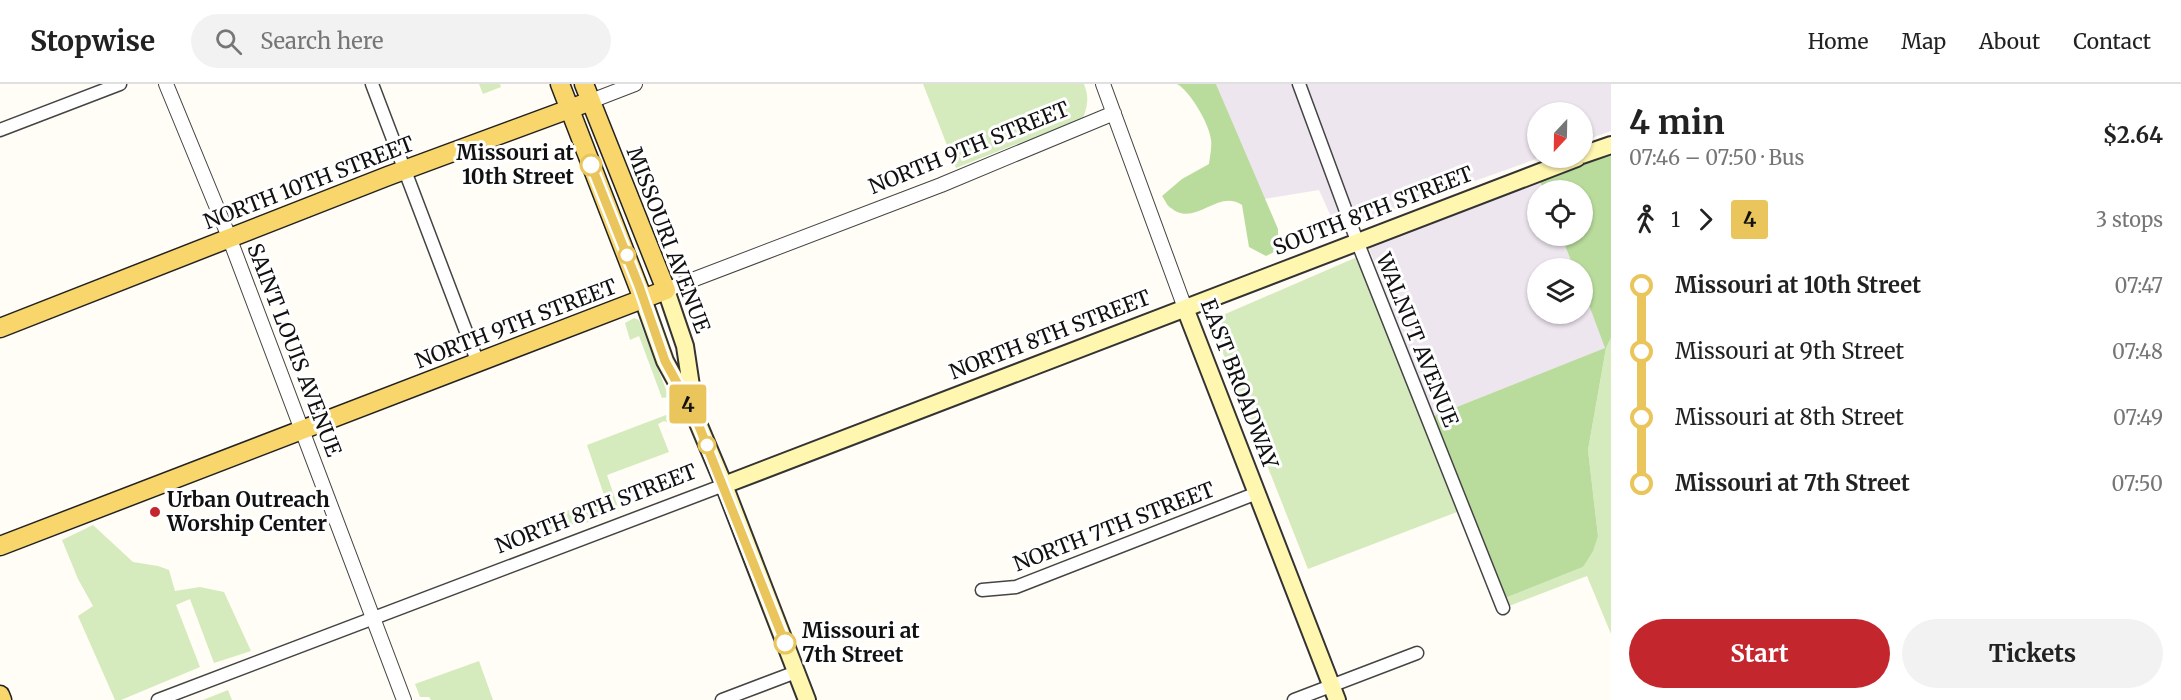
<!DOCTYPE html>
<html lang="en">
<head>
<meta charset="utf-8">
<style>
  :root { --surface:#fff; --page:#f2f2f2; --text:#222; --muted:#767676; --line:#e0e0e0; --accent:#c4262e }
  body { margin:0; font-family:Merriweather,serif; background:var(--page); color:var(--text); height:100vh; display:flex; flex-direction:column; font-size:22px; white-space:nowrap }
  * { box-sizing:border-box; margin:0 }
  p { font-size:20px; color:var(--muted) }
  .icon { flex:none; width:33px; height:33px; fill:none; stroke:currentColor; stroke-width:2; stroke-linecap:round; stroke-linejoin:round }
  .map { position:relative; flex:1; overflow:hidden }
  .details { display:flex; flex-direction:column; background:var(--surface); width:570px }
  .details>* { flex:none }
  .badge { padding:0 12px; border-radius:4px; font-size:21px; line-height:39px }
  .needle { width:39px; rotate:202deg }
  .buttons { position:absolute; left:1527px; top:18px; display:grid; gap:12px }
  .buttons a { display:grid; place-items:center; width:66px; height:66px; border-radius:50%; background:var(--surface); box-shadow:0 2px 4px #0004; font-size:30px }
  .map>.badge { position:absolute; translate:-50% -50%; box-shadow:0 0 0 3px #fff }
  .legs { display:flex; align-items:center; gap:9px; height:66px; padding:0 18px; font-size:20px }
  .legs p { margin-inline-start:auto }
  .summary { display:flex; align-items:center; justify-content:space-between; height:102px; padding:0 18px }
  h1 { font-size:33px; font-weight:700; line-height:45px }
  .cta { display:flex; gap:12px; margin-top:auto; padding:12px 18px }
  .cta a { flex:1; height:69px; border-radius:36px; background:var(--accent); color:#fff; font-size:24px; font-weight:700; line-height:69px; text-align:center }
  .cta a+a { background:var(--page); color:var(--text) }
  ul { padding:0 18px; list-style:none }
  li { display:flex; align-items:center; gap:21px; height:66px; font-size:22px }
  li i { display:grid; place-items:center; width:9px; height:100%; margin:0 8px; background:currentColor }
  li i::after { content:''; width:15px; height:15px; margin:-8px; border:4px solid; border-radius:50%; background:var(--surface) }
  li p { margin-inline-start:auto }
  li:first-child i { background:linear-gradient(#0000 50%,currentColor 0) }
  li:last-child i { background:linear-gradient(currentColor 50%,#0000 0) }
  header { display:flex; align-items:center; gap:36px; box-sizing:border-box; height:84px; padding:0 30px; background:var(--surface); border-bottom:2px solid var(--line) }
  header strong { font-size:28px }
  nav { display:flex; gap:33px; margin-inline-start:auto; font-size:21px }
  .search { width:420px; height:54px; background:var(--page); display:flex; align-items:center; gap:15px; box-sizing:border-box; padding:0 21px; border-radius:33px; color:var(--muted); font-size:22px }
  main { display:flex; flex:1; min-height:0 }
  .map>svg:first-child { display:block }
</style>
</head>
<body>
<header>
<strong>Stopwise</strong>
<div class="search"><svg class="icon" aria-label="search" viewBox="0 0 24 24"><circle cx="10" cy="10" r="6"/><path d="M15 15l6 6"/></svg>Search here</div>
<nav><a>Home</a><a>Map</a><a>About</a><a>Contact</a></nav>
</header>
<main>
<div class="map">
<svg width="1611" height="616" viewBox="0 0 1611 616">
  <rect width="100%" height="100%" fill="#fffdf5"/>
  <path fill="#eee6ef" d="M1216 0H1611V47L1583 57 1582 28H1538V74H1539L1337 146 1319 106 1264 115Z
    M1540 98 1544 106H1538V152H1561L1574 184H1538V230H1582L1583 205 1606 264 1434 332 1368 162Z"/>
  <path fill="#d5ebbd" d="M479 0H500L501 3 483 10Z
    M923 0H1084C1089 13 1088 21 1083 34L956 84Z
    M1357 173 1457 428 1308 485 1215 249 1216 234Z
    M634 234 639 236 669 313 662 314 639 252 630 256 625 239Z
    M1611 254V550L1587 492 1509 522 1505 514 1583 483 1598 452 1588 366 1606 264Z
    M674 328 680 340H671L664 337 658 340 669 368 607 391 619 426 578 442 576 439 555 448 545 449 541 438 604 411 587 361Z
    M93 441 133 478 158 482 169 486 175 507 200 503 224 508 251 567 214 579 190 515 176 521 200 583 121 616H115L78 532 93 522 78 495 62 456Z
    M479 577 493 616H431L429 613H420L415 600Z
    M228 606 232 616H203Z"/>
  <path fill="#b9dc9c" d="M1177 0H1216L1278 145V166L1266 172 1249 163 1242 121C1218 104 1195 144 1171 124 1167 122 1165 116 1162 112L1182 95 1209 80C1210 72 1212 63 1211 56 1210 41 1190 7 1177 0Z
    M1611 70V254L1606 264 1588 366 1598 452 1593 467 1583 483 1505 514 1434 332 1605 264 1583 205 1582 184H1574L1561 152H1582V106H1544L1540 98Z"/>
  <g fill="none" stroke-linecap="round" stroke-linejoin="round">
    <defs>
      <path id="minor" d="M372 0 478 279
        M1299 0 1357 157 1503 524
        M0 46 120 0
        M982 506 1016 503 1257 409
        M158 616 724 401
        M722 616 796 588
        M1294 616 1417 569"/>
      <path id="tertiary" d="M166 0 229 153 404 616
        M1103 0 1185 224
        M591 17 635 0
        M666 206 941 101 1114 29"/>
      <path id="secondary" d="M1582 71 1611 61
        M666 206 685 262 694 322
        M643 215 665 277 695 332 724 401 807 616
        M1185 224 1337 616
        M724 401C1007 290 1292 182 1577 74"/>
      <path id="primary" d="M560 0 643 215
        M0 244 388 92 591 17
        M0 462 666 206 584 0
        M0 611 2 616"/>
    </defs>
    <use href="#minor" stroke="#444" stroke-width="15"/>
    <use href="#tertiary" stroke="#444" stroke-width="16"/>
    <use href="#secondary" stroke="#333" stroke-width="20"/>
    <use href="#primary" stroke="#222" stroke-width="21"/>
    <use href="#minor" stroke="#fff" stroke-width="12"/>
    <use href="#tertiary" stroke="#fff" stroke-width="14"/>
    <use href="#secondary" stroke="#fff6b0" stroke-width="16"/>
    <use href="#primary" stroke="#f9d66b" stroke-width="18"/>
  </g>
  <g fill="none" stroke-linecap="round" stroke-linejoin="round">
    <defs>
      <path id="line-1" d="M591 81 639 202 665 277 695 332 785 559"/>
    </defs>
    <use href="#line-1" stroke="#fff" stroke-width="14"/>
    <use href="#line-1" stroke="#eac55c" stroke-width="9"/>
  </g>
  <g fill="#fff" stroke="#eac55c" stroke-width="3">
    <circle cx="591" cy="81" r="10"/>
    <circle cx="627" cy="171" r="8"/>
    <circle cx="707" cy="361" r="8"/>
    <circle cx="785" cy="559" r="10"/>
  </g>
  <circle fill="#c4262e" stroke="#fff" stroke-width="2" cx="155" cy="428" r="6"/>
  <g text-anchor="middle" stroke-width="6" stroke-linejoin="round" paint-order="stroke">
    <g font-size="21" fill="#111" stroke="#fff">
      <text transform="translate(969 64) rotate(-22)" y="7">NORTH 9TH STREET</text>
      <text transform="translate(309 99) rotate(-21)" y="7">NORTH 10TH STREET</text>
      <text transform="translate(1373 127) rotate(-21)" y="7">SOUTH 8TH STREET</text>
      <text transform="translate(668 156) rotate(69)" y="7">MISSOURI AVENUE</text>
      <text transform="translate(516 240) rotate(-21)" y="7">NORTH 9TH STREET</text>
      <text transform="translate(1050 251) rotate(-21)" y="7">NORTH 8TH STREET</text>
      <text transform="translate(1417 256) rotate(68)" y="7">WALNUT AVENUE</text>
      <text transform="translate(294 266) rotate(69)" y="7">SAINT LOUIS AVENUE</text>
      <text transform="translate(1239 300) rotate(69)" y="7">EAST BROADWAY</text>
      <text transform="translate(596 425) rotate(-21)" y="7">NORTH 8TH STREET</text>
      <text transform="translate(1114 443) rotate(-21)" y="7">NORTH 7TH STREET</text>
    </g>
    <g font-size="21" font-weight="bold" fill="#111" stroke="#fff" text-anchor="end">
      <text x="574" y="76">Missouri at<tspan x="574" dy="24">10th Street</tspan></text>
      <text x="802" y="554" text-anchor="start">Missouri at<tspan x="802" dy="24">7th Street</tspan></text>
    </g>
    <g font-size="21" font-weight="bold" fill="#111" stroke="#fff" text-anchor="start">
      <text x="167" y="423">Urban Outreach<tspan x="167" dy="24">Worship Center</tspan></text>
    </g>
  </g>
</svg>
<div class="buttons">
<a><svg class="needle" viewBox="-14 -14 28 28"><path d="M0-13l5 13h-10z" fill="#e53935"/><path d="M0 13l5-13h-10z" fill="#767676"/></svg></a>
<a><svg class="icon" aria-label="locate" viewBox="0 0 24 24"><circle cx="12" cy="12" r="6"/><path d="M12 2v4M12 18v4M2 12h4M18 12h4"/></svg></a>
<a><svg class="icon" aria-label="layers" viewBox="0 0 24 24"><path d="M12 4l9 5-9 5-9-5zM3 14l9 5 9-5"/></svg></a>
</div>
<b class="badge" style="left:688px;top:320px;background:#eac55c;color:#111">4</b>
</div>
<section class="details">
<div class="summary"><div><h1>4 min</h1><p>07:46 – 07:50 · Bus</p></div><b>$2.64</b></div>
<div class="legs"><svg class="icon" aria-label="walk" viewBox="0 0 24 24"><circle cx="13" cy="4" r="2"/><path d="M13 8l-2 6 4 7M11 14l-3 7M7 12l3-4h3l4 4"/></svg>1<svg class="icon" aria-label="forward" viewBox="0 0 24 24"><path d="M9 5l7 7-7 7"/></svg><b class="badge" style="background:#eac55c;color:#111">4</b><p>3 stops</p></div>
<ul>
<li><i style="color:#eac55c"></i><b>Missouri at 10th Street</b><p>07:47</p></li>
<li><i style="color:#eac55c"></i><span>Missouri at 9th Street</span><p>07:48</p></li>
<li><i style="color:#eac55c"></i><span>Missouri at 8th Street</span><p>07:49</p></li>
<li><i style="color:#eac55c"></i><b>Missouri at 7th Street</b><p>07:50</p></li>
</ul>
<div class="cta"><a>Start</a><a>Tickets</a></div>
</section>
</main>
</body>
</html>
